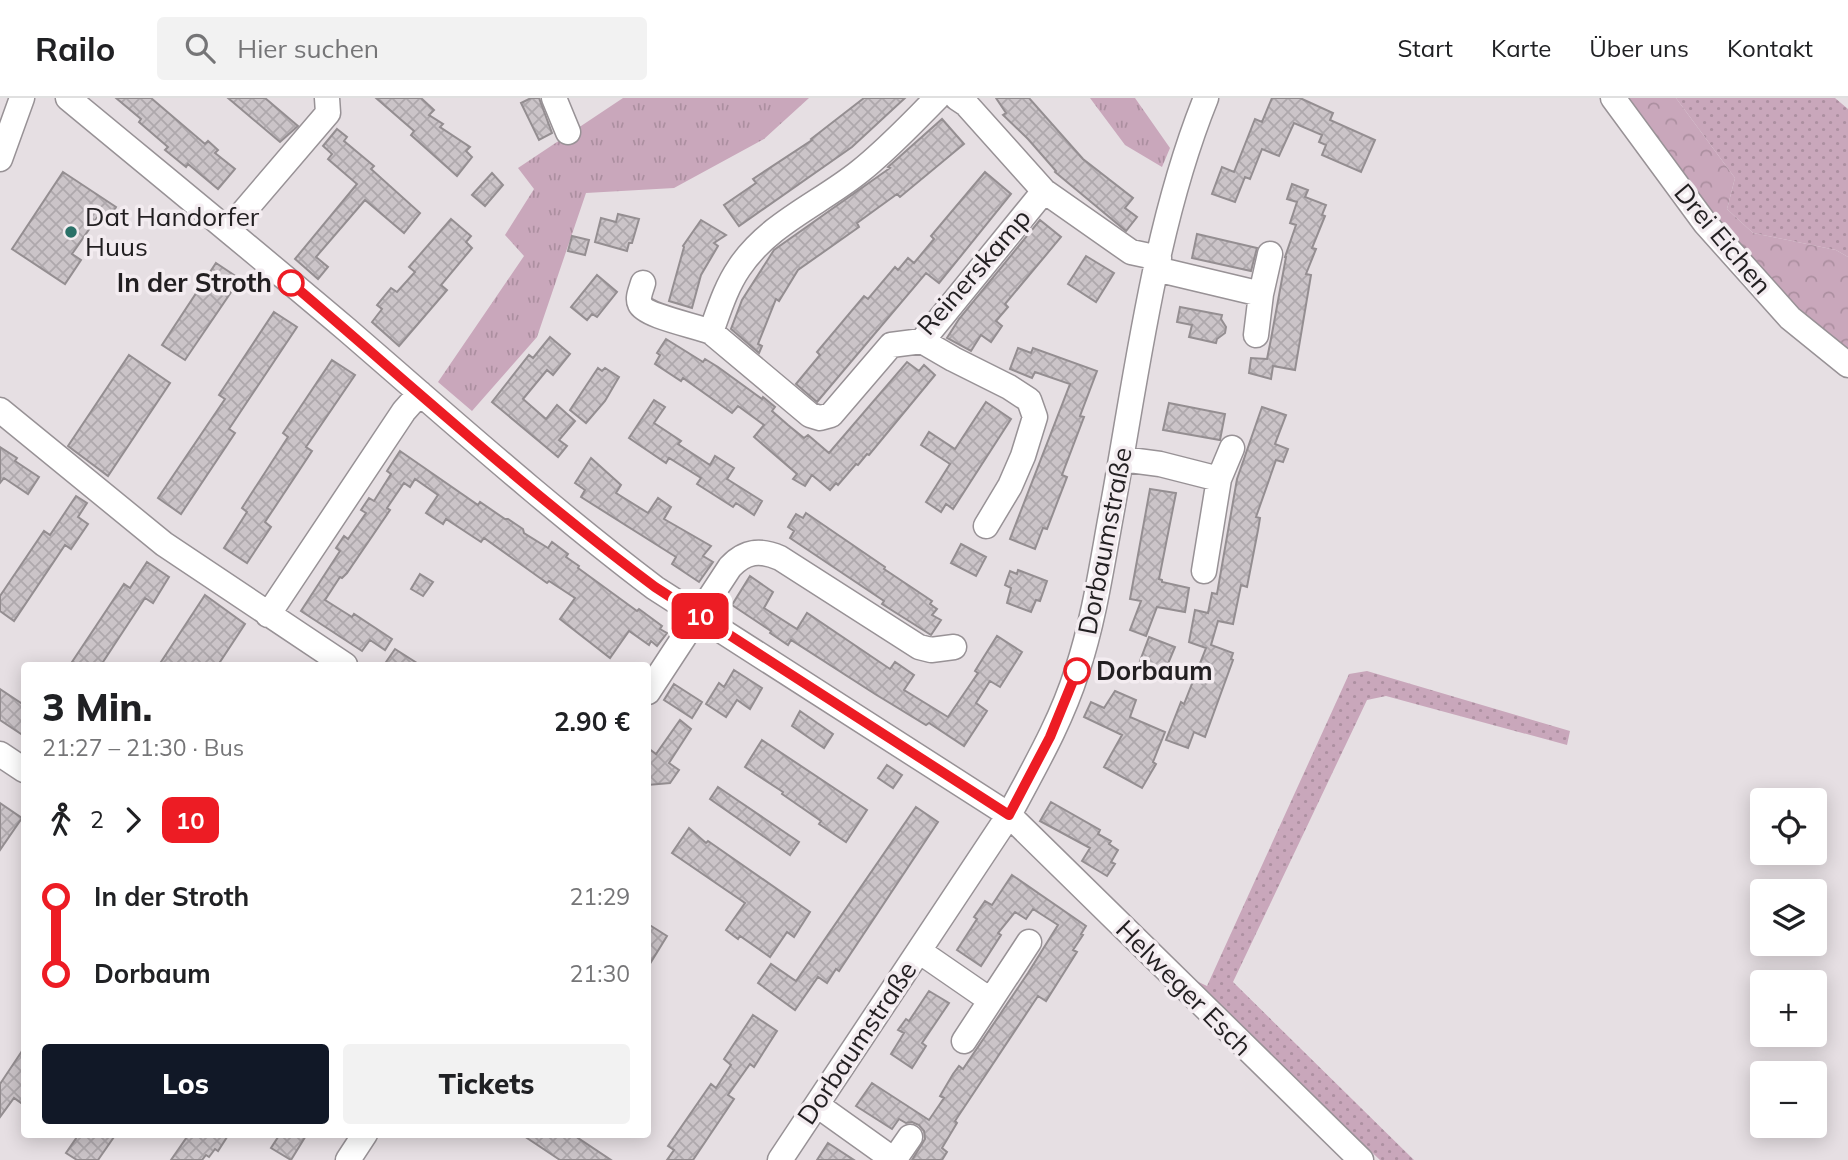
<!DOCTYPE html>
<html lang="de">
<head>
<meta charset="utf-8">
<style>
  :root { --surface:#fff; --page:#f2f2f2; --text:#202124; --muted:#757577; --line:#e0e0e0; --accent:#111827 }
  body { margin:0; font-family:Mulish,sans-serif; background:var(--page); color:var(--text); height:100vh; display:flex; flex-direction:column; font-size:26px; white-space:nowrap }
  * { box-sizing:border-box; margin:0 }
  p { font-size:23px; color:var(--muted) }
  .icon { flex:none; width:38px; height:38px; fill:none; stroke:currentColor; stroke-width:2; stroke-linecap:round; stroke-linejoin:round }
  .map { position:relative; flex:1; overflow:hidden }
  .side { position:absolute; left:21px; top:564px; width:630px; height:476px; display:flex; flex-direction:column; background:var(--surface); border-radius:7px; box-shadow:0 4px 18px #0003 }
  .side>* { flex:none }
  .badge { padding:0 14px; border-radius:10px; font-size:24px; line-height:46px }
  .controls { position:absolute; left:1750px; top:690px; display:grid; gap:14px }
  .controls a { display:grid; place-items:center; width:77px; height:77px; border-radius:7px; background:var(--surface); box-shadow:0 4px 18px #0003; font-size:35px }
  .map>.badge { position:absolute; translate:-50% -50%; box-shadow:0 0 0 4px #fff }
  .legs { display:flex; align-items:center; gap:10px; height:77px; padding:0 21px; font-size:23px }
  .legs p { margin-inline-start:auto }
  .summary { display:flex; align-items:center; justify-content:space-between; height:119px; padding:0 21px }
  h1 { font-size:38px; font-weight:800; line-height:52px }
  .action { display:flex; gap:14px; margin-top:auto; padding:14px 21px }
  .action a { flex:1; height:80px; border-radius:7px; background:var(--accent); color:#fff; font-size:28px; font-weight:800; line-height:80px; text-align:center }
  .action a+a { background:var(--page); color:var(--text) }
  ul { padding:0 21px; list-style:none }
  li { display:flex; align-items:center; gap:24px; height:77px; font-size:26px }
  li i { display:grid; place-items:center; width:10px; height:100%; margin:0 9px; background:currentColor }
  li i::after { content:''; width:18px; height:18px; margin:-9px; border:5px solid; border-radius:50%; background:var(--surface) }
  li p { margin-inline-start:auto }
  li:first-child i { background:linear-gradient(#0000 50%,currentColor 0) }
  li:last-child i { background:linear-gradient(currentColor 50%,#0000 0) }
  header { display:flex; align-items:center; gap:42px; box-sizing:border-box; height:98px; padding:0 35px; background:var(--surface); border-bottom:2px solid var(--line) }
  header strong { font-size:33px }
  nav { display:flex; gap:38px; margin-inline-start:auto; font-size:24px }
  .search { width:490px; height:63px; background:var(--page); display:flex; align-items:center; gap:18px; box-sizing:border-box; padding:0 24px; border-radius:7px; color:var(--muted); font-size:26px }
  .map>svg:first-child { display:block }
</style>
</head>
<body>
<header>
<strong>Railo</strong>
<div class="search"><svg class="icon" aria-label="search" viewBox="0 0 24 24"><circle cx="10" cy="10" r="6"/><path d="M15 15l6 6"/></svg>Hier suchen</div>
<nav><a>Start</a><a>Karte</a><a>Über uns</a><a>Kontakt</a></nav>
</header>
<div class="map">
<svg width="1848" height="1062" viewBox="0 0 1848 1062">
  <defs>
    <pattern id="grass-dots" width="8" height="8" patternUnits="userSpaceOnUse" patternTransform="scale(1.75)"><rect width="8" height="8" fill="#c9a7bb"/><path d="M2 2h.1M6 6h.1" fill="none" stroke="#ac8fa0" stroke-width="1.8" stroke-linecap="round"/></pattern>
    <pattern id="forest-crowns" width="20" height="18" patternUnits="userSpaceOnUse" patternTransform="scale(1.75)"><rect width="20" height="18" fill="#c9a7bb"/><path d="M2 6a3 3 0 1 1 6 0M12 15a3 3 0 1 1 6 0" fill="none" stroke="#ac8fa0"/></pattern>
    <pattern id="park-tufts" width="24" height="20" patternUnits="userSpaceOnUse" patternTransform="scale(1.75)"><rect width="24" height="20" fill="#c9a7bb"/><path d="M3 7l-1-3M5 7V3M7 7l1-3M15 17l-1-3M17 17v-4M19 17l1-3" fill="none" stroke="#ac8fa0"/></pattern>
    <pattern id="building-cross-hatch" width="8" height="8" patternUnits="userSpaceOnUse" patternTransform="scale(1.75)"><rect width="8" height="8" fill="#cbc4c8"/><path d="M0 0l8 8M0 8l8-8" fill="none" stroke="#aea8ac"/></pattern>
  </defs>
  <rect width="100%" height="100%" fill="#e6dfe3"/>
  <path fill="url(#grass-dots)" d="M1676 0H1835L1848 11V159L1836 152 1753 135 1727 111 1735 80Z
    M1367 573 1570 633 1567 647 1386 598 1367 602 1233 884 1414 1062H1380L1188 879 1207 888 1349 576Z"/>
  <path fill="url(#forest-crowns)" d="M1628 0H1676L1735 80 1727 111 1753 135 1836 152 1848 159V267L1790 220Z"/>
  <path fill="url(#park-tufts)" d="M623 0H809L764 41 674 90 586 95 537 239 472 313 438 284 524 158 505 137 534 91 518 70Z
    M1090 0H1135L1170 50 1162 69 1125 47Z"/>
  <path fill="url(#building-cross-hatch)" stroke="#948e91" stroke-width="2" d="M116 0H151L205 46 208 43 218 52 215 55 235 71 218 91 188 66 186 69 165 52 168 49 139 24 141 21Z
    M228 0H265L298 28 280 44Z
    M376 0H421L434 12 429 17 443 26 440 29 470 49 466 53 472 59 457 78 411 37 414 33Z
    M531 0H539L552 35 539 42 521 5Z
    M864 0H905L852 49 739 128 724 107 756 85 753 81 812 42 811 41Z
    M996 0H1029L1083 61 1133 100 1125 110 1137 119 1126 133 1055 74 1056 73 1028 41 1003 17 1006 15Z
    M1272 0H1300L1333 15 1330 22 1375 42 1361 74 1322 57 1326 47 1319 44 1322 37 1294 25 1279 58 1262 51 1250 81 1245 79 1235 104 1212 96 1222 69 1234 74 1255 21 1262 24Z
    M942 21 964 46 900 99 897 96 857 125 859 129 798 172 779 203 776 201 758 246 762 248 759 255 731 231 742 202 774 152 890 70 888 69Z
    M337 31 347 39 344 43 374 68 371 71 420 115 404 135 365 102 316 159 328 169 318 181 295 161 357 86 328 61 332 56 323 48Z
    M63 74 116 109 106 126 97 120 72 156 81 162 65 186 12 151Z
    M985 74 1011 96 939 185 926 175 817 304 796 286 820 257 817 254 864 198 868 201 895 169 898 172 908 160 914 165 934 141 931 138Z
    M492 75 503 87 485 108 472 97Z
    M1292 86 1308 92 1305 99 1326 107 1322 117 1325 118 1312 150 1316 151 1306 176 1311 177 1295 272 1273 268 1271 281 1249 275 1251 260 1267 261 1271 241 1286 159H1285L1296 127 1290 125 1297 104 1287 101Z
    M618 116 639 121 632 145H629L627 153 595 144 601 120 616 124Z
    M451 121 471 138 466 144 472 150 441 187 447 192 399 248 372 224 382 211 377 207 391 190 397 194 415 174 409 169Z
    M701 122 726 137 714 145 718 148 701 177 692 210 669 203 684 149 683 148Z
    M1040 122 1061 139 1005 206 1008 209 996 223 1002 228 991 244 981 237 971 253 947 240 959 221Z
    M1197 136 1257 150 1251 173 1192 160Z
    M572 138 589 142 585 157 568 153Z
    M1086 158 1114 175 1096 204 1068 186Z
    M216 165 240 181 185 262 162 247Z
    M597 177 617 194 597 219 592 216 587 222 571 209Z
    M1180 209 1222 217 1221 221 1226 229 1225 235 1217 241 1216 245 1189 239 1192 227 1177 224Z
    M274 214 297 229 229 331 235 335 181 416 158 400 225 301 219 297Z
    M550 239 570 256 553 277 547 272 523 301 546 321 557 307 575 323 559 342 567 348 558 359 492 304 529 257 533 260Z
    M666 241 703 264 705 261 718 269 762 301 763 299 775 309 772 313 788 327 804 340 808 337 829 355 907 264 919 273 924 267 935 277 869 357 867 356 858 367 856 366 838 387 836 385 830 392 812 377 805 388 793 381 797 376 754 339 764 327 738 308 732 315 683 280 681 283 655 266 660 257 657 255Z
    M1018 250 1031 255 1033 250 1097 273 1080 318 1084 319 1062 377 1067 379 1047 431 1043 430 1035 451 1010 441 1070 286 1035 274 1032 280 1010 271Z
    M129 257 170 285 108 378 68 348Z
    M332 262 355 277 306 349 312 353 265 424 271 429 247 465 224 450 247 414 242 410 288 339 283 335Z
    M598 270 602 273 605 270 619 279 605 303 586 325 570 312Z
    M654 302 665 309 654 325 681 343 678 346 710 367 715 358 734 370 727 381 762 403 754 417 736 405 733 409 697 386 701 380 669 360 666 365 629 340Z
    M986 304 1011 321 953 411 946 406 941 414 926 404 950 366 921 347 929 334 955 351Z
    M1169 305 1225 316 1220 342 1163 332Z
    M1262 309 1286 317 1275 346 1288 351 1283 364 1276 362 1256 419 1260 420 1258 432 1247 489 1241 487 1233 526 1218 523 1211 547 1233 555 1231 561 1233 562 1205 639 1194 634 1188 650 1166 642 1181 604 1184 606 1206 550 1189 544 1195 512 1208 515 1212 495 1217 496 1237 381Z
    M0 349 17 360 15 363 39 379 28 396 4 380 0 385Z
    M400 353 478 407 480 404 505 421H508L523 431 524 435 548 450 552 444 568 456 566 459 579 468 578 470 637 513 639 511 662 528 660 531 667 535 657 548 651 543 649 547 629 533 610 560 560 521 575 500 549 483 547 485 484 440 481 444 446 421 443 426 426 415 438 397 415 381 410 389 404 385 387 410 390 412 347 475 342 480 340 479 325 502 352 519 354 516 392 541 385 552 370 542 362 553 301 513 340 453 336 450 344 438 348 441 366 415 361 412 369 400 374 403 391 376 387 373Z
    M591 360 621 387 616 395 648 415 658 400 671 409 664 421 711 448 703 458 713 464 699 484 672 466 676 459 581 399 585 392 575 385Z
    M1150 391 1176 395 1159 481 1162 482V484L1189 490 1185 514 1157 509 1146 538 1130 532 1141 503 1130 501Z
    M76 398 87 405 78 419 88 426 71 451 65 447 14 523 0 513V498L44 433 50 437Z
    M806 415 885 469 884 471 932 503 930 506 937 511 932 517 941 522 931 537 882 506 884 503 790 440 794 433 788 429 796 416 803 420Z
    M961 446 986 459 976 478 951 465Z
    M147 464 169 479 153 505 145 500 101 567H70L124 486 130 490Z
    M1018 472 1047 483 1040 503 1036 502 1031 514 1007 505 1011 490 1005 487 1010 473 1017 476Z
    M420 476 433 484 423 498 411 491Z
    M750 478 773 494 764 510 797 531 807 515 890 571 895 564 914 577 904 592 948 619 978 575 975 573 997 538 1022 554 1000 589 990 583 976 605 987 613 964 648 929 625 926 627 875 596 791 542 788 547 770 535 771 533 732 507Z
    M205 497 245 526 218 567H159Z
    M1149 539 1175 549 1167 568 1163 567 1161 571 1140 563Z
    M395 551 420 567H384Z
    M734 572 762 590 750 611 737 602 726 619 706 606 719 585 724 589Z
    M674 586 702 604 692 620 664 602Z
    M0 591 24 607V638L0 622Z
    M1115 593 1136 602 1130 619 1165 634 1153 664 1156 666 1142 690 1104 669 1122 637 1084 619 1091 604 1104 610Z
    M800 613 833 636 824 650 792 628Z
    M680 622 691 631 669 665 679 672 670 685 648 687V650L656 656Z
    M762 642 867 712 846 744 819 726 821 723 782 696 783 694 745 669Z
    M887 667 902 677 893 690 878 680Z
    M718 689 799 744 790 757 710 701Z
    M1051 704 1100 732 1098 736 1111 743 1109 746 1118 752 1111 764 1115 766 1107 778 1082 763 1090 750 1040 723Z
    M0 705 22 720 0 752Z
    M916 709 938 724 839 873 836 871 827 885 818 879 795 912 758 885 771 866 796 883Z
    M689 730 706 745 708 743 810 814 794 839 787 834 770 859 740 838 738 841 726 832 745 805 672 755Z
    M1012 777 1086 828 1081 836 1083 837 1073 852 1077 854 1046 903 1038 898 955 1023 957 1025 942 1050 947 1054 942 1062H912L925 1041 924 1033 919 1027 912 1024 906 1025 899 1021 892 1031 856 1008 872 985 929 1022 944 1000 940 998 953 976 959 968 963 971 1028 875 1058 827 1033 811 1026 821 1015 814 998 835 1001 837 981 868 957 852 977 821 974 819 985 803 992 807Z
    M648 826 667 838 648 869Z
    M929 893 949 905 922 945 926 948 912 970 891 956 904 935 898 932 906 921 909 923Z
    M753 917 777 933 754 969 750 966 728 997 734 1001 693 1062H667L674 1052 668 1048 711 986 716 990 731 967 724 961Z
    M24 950V1007L14 1000 0 1019V986Z
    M79 1036H116L98 1062H77L66 1055Z
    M189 1036H229L218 1053 215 1051 209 1059 206 1057 202 1062H171Z
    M280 1036H307L291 1062 271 1050Z
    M521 1036H572L611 1062H560Z
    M828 1045 854 1062H817Z"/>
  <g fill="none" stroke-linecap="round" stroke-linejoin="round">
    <defs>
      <path id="minor" d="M68 0C161 77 254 153 346 231 448 319 548 409 655 490L1009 717 1361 1062
        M554 0 568 34
        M957 0 966 6 1044 93 1131 154 1159 160
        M1613 0 1705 125 1790 220 1848 267
        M0 61 22 0
        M228 132 328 15 327 0
        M1156 171 1261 196
        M643 185C641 192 637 200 640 206 645 218 697 228 711 234 719 212 726 189 739 170 768 126 819 106 859 74 887 52 912 25 937 0
        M711 234 810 317 820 320 831 317 891 247 922 243 1044 93
        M1256 237 1261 196 1270 156
        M922 243 953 261 1009 289 1029 302 1035 319 1023 358 1010 388 986 428
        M0 312 164 446 345 567
        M1122 361 1160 366 1219 381
        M1204 473 1219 381 1232 350
        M268 517 404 313 420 295
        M648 594 730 469C745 453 760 451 780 460L919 549 931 552 954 549
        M0 656 24 672
        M919 853 990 902
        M964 943 1029 844
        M817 1007 894 1062 910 1039
        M348 1062 365 1036
        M780 1062 1009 717C1034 670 1061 624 1077 573 1093 525 1101 473 1110 423 1136 284 1153 131 1206 0"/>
    </defs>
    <use href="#minor" stroke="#989296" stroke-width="27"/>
    <use href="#minor" stroke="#fff" stroke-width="24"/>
  </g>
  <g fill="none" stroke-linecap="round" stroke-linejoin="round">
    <defs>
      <path id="line-1" d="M291 185C412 288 529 395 655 489L1009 717 1050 639 1077 573"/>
    </defs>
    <use href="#line-1" stroke="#fff" stroke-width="16"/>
    <use href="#line-1" stroke="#ed1c24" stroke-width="10"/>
  </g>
  <circle fill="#2a7168" stroke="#f3ecf0" stroke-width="2.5" cx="71" cy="134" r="7"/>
  <g fill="#fff" stroke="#ed1c24" stroke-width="3.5">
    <circle cx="291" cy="185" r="12"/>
    <circle cx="1077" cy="573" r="12"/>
  </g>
  <g text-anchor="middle" stroke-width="7" stroke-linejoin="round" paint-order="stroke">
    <g font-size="26" fill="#221f21" stroke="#f3ecf0" text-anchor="start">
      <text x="85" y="128">Dat Handorfer<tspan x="85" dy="30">Huus</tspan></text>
    </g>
    <g font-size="26" fill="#221f21" stroke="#f3ecf0">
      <text transform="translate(1723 141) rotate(50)" y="9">Drei Eichen</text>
      <text transform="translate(974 174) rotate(-49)" y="9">Reinerskamp</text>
      <text transform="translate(1105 443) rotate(-79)" y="9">Dorbaumstraße</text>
      <text transform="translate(1184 890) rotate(45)" y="9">Helweger Esch</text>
      <text transform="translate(857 945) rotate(-56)" y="9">Dorbaumstraße</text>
    </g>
    <g font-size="26" font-weight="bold" fill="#221f21" stroke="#f3ecf0" text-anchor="end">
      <text x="272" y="194">In der Stroth</text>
      <text x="1096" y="582" text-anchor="start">Dorbaum</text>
    </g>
  </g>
</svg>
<div class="controls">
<a><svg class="icon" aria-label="locate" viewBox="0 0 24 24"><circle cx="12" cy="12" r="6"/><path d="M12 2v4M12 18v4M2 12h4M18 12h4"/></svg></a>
<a><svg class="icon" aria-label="layers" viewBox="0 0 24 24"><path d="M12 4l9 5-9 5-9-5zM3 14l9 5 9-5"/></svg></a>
<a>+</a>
<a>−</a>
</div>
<b class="badge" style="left:700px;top:518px;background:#ed1c24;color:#fff">10</b>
<section class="side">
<div class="summary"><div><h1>3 Min.</h1><p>21:27 – 21:30 · Bus</p></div><b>2.90 €</b></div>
<div class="legs"><svg class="icon" aria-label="walk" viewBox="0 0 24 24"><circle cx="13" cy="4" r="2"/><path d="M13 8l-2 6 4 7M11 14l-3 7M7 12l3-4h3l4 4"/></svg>2<svg class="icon" aria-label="forward" viewBox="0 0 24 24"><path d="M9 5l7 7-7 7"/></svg><b class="badge" style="background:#ed1c24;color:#fff">10</b></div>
<ul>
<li><i style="color:#ed1c24"></i><b>In der Stroth</b><p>21:29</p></li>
<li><i style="color:#ed1c24"></i><b>Dorbaum</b><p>21:30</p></li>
</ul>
<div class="action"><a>Los</a><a>Tickets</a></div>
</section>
</div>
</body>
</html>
